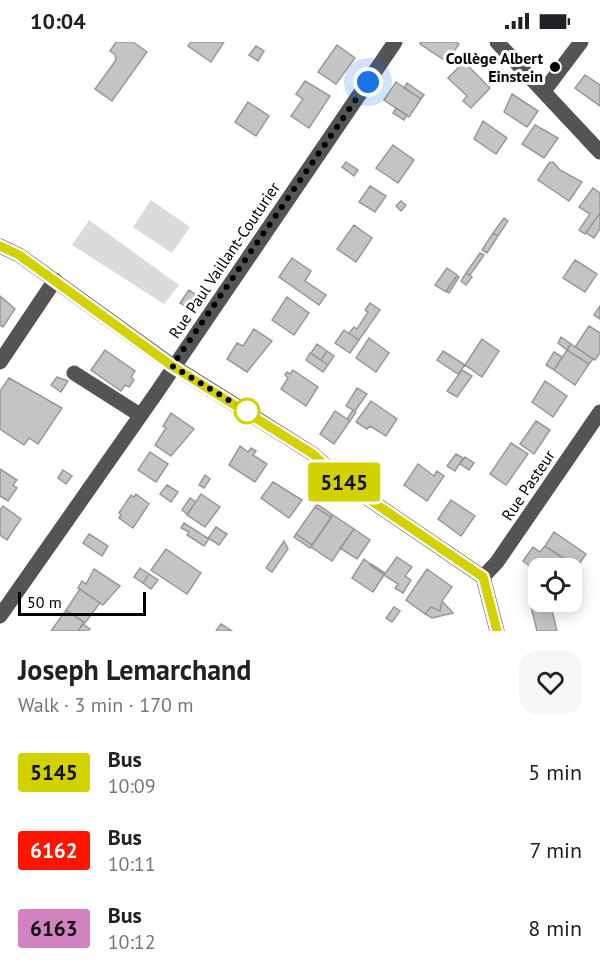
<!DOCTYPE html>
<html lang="en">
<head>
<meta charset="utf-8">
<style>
  :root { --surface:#fff; --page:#f6f6f6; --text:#202124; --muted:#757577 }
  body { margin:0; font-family:"PT Sans",sans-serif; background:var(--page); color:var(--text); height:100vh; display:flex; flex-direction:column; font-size:22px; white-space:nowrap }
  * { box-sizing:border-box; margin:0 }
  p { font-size:20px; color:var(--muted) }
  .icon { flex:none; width:33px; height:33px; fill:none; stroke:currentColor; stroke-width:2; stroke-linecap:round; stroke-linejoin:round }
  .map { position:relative; height:589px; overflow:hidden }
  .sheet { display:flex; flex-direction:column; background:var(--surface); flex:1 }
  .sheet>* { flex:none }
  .badge { padding:0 12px; border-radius:4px; font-size:21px; line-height:39px }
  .fabs { position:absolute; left:528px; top:516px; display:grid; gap:12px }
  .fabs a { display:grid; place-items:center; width:54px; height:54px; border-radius:12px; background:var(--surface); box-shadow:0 3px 15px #0003; font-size:30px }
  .scale { position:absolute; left:18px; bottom:15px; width:128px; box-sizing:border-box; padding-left:6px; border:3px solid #000; border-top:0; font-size:16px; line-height:21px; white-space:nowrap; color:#000; -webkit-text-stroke:4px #fff; paint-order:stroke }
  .you { position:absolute; width:30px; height:30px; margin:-15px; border:4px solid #fff; border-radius:50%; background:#1a73e8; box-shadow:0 0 0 9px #1a73e833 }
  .map>.badge { position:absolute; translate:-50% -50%; box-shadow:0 0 0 3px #fff }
  .round { display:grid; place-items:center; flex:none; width:63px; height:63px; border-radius:18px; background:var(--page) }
  .headline { display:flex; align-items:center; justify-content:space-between; height:102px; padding:0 18px }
  h1 { font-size:28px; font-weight:700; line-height:45px }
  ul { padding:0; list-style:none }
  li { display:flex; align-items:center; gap:18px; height:78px; padding:0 18px }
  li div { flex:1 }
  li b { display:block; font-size:22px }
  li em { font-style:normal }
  li .badge { min-width:66px; font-weight:700; text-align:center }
  .status { display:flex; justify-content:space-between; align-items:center; height:42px; padding:0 30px; background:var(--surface); direction:ltr }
  .status svg { height:16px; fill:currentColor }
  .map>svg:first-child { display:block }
</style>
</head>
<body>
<div class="status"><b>10:04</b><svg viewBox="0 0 49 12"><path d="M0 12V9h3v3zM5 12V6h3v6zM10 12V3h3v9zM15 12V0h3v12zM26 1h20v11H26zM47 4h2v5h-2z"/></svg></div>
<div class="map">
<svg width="600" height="589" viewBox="0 0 600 589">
  <rect width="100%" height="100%" fill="#fff"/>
  <path fill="#dbdbdb" d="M151 158 190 185 172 211 133 185Z
    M89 178 179 243 164 262 72 203Z"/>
  <path fill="#c4c4c4" stroke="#989898" stroke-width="1.5" d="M116 0H133L147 10 112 59 95 47 116 18 115 12 110 9Z
    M191 0H224L211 20 188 4Z
    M421 0H456L459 2 447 20 420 2Z
    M337 3 355 16 336 42 318 30Z
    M256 4 264 9 258 19 249 13Z
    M464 20 490 46 471 66 463 59 467 54 448 36Z
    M585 33 600 43V64L575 46Z
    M305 39 330 54 309 86 291 74 303 57 296 52Z
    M396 40 421 57 409 75 384 58Z
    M407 41 424 53 421 57 404 46Z
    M512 52 538 69 527 85 504 70Z
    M248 60 269 74 256 94 235 80Z
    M396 66 407 73 404 78 393 71Z
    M483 79 507 96 496 112 474 97Z
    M535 83 558 96 544 116 522 102Z
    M393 103 414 118 398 141 376 126Z
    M346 120 358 128 354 134 342 125Z
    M553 120 560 128 582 140 569 159 538 138 549 121Z
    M370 144 386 154 375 170 359 160Z
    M593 146 600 151V171L585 192 579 188 590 172 579 165Z
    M401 159 406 163 401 169 396 164Z
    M600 171V187L594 196 586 191Z
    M504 176 508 179 498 194 493 191Z
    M354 183 372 196 356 220 337 207Z
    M493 191 498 194 487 211 482 208Z
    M480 211 484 213 470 233 466 231Z
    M292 216 311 229 305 239 326 253 319 263 279 235Z
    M575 218 597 232 585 250 563 236Z
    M447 226 457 233 446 250 435 243Z
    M466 231 472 235 466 243 461 239Z
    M457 234 459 235 449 251 446 249Z
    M189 248 196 253 187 265 180 261Z
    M0 254 15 267 3 285 0 283Z
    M287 255 309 271 294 293 272 278Z
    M370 261 380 268 359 298 349 291 354 285 357 287 368 270 365 268Z
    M600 264V277L594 273Z
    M589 284 600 291V311L595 318 575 305Z
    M254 287 272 299 247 330 227 317 237 301 243 304Z
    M344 288 359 298 350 311 335 301Z
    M561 295 571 302 567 308 558 301Z
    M369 296 389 311 376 330 356 316Z
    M482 297 499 309 482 335 465 323Z
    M317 302 327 309 321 318 311 311Z
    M571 302 593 317 589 322 567 308Z
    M105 308 135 329 131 335 134 338 129 345 125 343 121 349 91 328Z
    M567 308 589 322 575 343 554 328Z
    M327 309 334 314 328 323 321 318Z
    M443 309 465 323 458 332 437 318Z
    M554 310 562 315 554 328 546 323Z
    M310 311 328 323 323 330 306 318Z
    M293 328 318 345 306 364 281 347 288 336 285 333 287 330 290 332Z
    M462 328 472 334 457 355 447 349Z
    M57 335 68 339 61 350 51 343Z
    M9 336 62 366 38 402 29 396 24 403 0 387V349Z
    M545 339 567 354 553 375 532 360Z
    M357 346 367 352 355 369 346 364Z
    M371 359 397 377 386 394 370 384 367 387 356 380Z
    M353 368 356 370 350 379 347 377Z
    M335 369 350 379 334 402 320 392Z
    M171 371 194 387 171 414 155 403 166 386 163 384Z
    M536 379 550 388 534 412 520 402Z
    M511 401 528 412 506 443 490 432Z
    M240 404 248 410 251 406 256 409 253 413 267 422 255 440 229 423Z
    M150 410 168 422 156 440 138 428Z
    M456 412 463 416 455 429 447 424Z
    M465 415 474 421 469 428 460 422Z
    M418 422 434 434 437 429 444 434 427 459 404 443Z
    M0 427 17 438 13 443 17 446 8 459 0 454Z
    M63 428 72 434 66 442 58 436Z
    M205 433 210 437 204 446 199 443Z
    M273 440 302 458 289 476 261 456Z
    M167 443 178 450 171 460 160 452Z
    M136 452 149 462 133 486 119 476 121 473 119 471 131 453 134 455Z
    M201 452 220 465 205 485 187 473Z
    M190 456 196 460 187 472 182 468Z
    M451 458 475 474 461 494 438 477Z
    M317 462 333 473 331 475 315 465Z
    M3 464 21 477 7 498 0 493V468Z
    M315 465 331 475 312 503 296 492Z
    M333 473 354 487 332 519 311 505Z
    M184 481 209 497 204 504 187 493 189 490 181 486Z
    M216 485 227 492 219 503 208 496Z
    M354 487 370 498 357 517 340 506Z
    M554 490 586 512 577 525 545 504Z
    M89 492 108 504 102 514 83 501Z
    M296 492 312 503 310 506 294 495Z
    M284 499 288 507 272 530 266 526Z
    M545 504 577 525 572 533V526H538V530L523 519 533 505 540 510Z
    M166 507 201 531 187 552 151 528Z
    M397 515 412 525 405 534 411 538 403 551 395 546 398 542 384 533Z
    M364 517 384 533 373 550 352 536Z
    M371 522 385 531 384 533 370 523Z
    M140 526 149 532 143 541 134 535Z
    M94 527 120 544 103 563 78 546 82 539 86 542Z
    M427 527 452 545 442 559 440 569 431 565 425 572 406 558Z
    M149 532 158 538 151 547 143 541Z
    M80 547 100 561 85 581 66 568Z
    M538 555V560H550L557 589H537L529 557Z
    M442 559 453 571 432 576 425 572 431 565 440 569Z
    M394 565 400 569 392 580 386 576Z
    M66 568 84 580 78 589H51Z
    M83 582 90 587 88 589H78Z
    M221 582 232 589H216Z"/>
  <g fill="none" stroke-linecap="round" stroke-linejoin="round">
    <path stroke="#545454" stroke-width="15" d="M497 0 600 110
      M544 49 581 0
      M0 204 19 213 173 324 313 412 345 441 483 535 497 589
      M0 320 55 238
      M74 331 140 373
      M483 535 497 520 600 370
      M0 574 157 350 395 0"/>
  </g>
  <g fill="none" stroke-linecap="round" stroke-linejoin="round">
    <defs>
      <path id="line" d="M0 204 19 213 172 324 313 412 345 441 483 535 497 589"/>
    </defs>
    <use href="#line" stroke="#fff" stroke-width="14"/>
    <use href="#line" stroke="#d2d200" stroke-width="9"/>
    <path stroke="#000" stroke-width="6" stroke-dasharray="0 10.8" d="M247 369 172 324 368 40"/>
  </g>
  <circle fill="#000" stroke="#fff" stroke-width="2" cx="555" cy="25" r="6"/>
  <circle fill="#fff" stroke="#d2d200" stroke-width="3" cx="247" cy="369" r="12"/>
  <g text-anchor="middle" stroke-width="6" stroke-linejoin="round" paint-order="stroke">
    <g font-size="16" font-weight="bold" fill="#000" stroke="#fff" text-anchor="end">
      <text x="543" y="22">Collège Albert<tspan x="543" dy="18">Einstein</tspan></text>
    </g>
    <g font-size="16" fill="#000" stroke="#fff">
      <text transform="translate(224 218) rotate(-56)" y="6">Rue Paul Vaillant-Couturier</text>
      <text transform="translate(528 443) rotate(-56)" y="6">Rue Pasteur</text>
    </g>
  </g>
</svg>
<div class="fabs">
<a><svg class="icon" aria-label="locate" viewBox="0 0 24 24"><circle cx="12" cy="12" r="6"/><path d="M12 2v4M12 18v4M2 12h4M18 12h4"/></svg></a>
</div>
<div class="scale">50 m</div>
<div class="you" style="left:368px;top:40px"></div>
<b class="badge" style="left:344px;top:440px;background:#d2d200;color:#111">5145</b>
</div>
<section class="sheet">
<div class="headline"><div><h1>Joseph Lemarchand</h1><p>Walk · 3 min · 170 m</p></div><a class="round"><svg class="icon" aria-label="heart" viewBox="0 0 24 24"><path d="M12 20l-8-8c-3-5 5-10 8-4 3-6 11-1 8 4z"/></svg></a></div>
<ul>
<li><span class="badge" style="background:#d2d200;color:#111">5145</span><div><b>Bus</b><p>10:09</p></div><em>5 min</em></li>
<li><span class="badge" style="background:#ff1400;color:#fff">6162</span><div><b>Bus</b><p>10:11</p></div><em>7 min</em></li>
<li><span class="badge" style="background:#d282be;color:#111">6163</span><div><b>Bus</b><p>10:12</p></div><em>8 min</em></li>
</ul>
</section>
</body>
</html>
